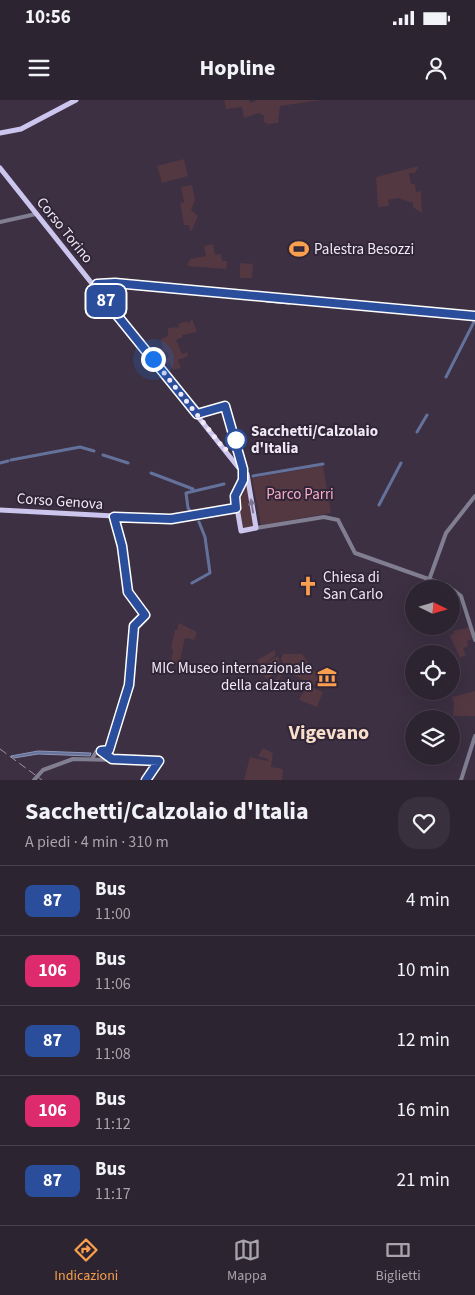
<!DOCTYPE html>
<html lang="it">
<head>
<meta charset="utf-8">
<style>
  :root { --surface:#2d2432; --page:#39303e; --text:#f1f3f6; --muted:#a7a4ac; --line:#48414d; --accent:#f99f4d }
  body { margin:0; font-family:"Source Sans 3",sans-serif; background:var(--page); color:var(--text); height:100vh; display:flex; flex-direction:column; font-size:19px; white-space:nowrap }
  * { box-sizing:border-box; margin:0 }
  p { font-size:16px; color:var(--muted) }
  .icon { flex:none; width:28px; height:28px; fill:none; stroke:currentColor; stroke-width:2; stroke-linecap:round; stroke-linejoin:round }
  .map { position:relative; height:680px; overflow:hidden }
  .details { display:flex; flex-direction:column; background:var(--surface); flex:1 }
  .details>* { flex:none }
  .badge { padding:0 10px; border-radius:8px; font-size:18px; line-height:32px }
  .needle { width:32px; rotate:95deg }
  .buttons { position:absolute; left:405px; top:480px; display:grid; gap:10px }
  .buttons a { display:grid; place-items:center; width:55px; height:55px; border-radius:50%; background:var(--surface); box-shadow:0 5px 20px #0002,0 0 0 1px var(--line); font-size:25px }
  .you { position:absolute; width:25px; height:25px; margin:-12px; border:4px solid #fff; border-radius:50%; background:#1a73e8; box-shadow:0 0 0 8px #1a73e833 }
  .map>.badge { position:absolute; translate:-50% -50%; box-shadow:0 0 0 2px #fff }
  .round { display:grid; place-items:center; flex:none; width:52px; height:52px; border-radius:20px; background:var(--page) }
  .overview { display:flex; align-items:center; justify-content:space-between; height:85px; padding:0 25px }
  h1 { font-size:24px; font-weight:700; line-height:38px }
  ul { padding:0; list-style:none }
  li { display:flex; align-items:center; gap:15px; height:70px; padding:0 25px; border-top:1px solid var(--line) }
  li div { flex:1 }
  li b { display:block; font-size:19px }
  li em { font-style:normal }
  li .badge { min-width:55px; font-weight:700; text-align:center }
  .status { display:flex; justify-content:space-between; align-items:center; height:35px; padding:0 25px; background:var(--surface); direction:ltr }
  .status svg { height:14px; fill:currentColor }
  header { display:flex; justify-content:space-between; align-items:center; height:65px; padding:0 25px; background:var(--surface); font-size:22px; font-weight:700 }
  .tabs { display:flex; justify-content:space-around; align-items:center; height:70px; border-top:1px solid var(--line); background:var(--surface); font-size:14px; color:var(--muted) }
  .tabs a { display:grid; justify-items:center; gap:2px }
  .tabs .selected { color:var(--accent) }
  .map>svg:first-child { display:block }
</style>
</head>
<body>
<div class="status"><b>10:56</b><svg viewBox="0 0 49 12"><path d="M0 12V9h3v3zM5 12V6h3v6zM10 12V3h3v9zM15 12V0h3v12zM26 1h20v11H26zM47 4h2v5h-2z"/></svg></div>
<header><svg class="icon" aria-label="menu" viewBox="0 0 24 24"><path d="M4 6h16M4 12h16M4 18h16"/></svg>Hopline<svg class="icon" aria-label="person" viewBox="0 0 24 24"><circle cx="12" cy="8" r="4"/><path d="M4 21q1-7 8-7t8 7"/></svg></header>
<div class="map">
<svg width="475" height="680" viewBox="0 0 475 680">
  <rect width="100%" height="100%" fill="#3c3042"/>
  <path fill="#533741" d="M224 0H249L250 3 258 0H321L280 6 278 23 268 24 264 22V16L259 13 244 18 242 7 226 9Z
    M184 59 188 76 162 83 157 66Z
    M419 66 415 73H409L411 84H415L416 92 421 91 422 113 413 107V103L398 98 388 100 389 106 378 107 376 77Z
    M192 85 195 100 191 110 198 116 192 130 190 131 189 125H184L180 103 184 102 181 87Z
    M213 144 215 155 221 154 222 161H227L226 169 187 166 190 159 206 156 204 146Z
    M240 163 253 164 252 178H240Z
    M192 219 197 232 182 235 183 237 176 240 182 254 187 252 188 256 178 260 181 268 173 270 169 263 167 264 163 260 169 257 167 252 164 253 161 239 168 236V228L179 227 178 224 187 221 188 224Z
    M323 366 331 413 261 425 252 378Z
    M247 384 254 427 242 429 236 395 244 394 243 385Z
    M179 523 197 532 194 540 185 538 179 564 171 562 173 550 171 548 175 530H177Z
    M470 527 472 539 467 541 468 546 463 549 466 555 460 558 450 536 454 533 453 531Z
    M275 550V556L262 565 278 556 280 565 284 572 275 585 273 583 282 571 277 568 268 580 261 574 265 571 257 560Z
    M283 554H302L318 576 319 585C308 588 285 569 281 559Z
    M307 585 323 592 317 607 299 600Z
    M475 591V616H453L454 603 452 597Z
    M263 648 273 653 271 667 283 669 282 680H244L250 657 268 661V659L258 656Z"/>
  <path fill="#64719b" stroke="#8e95b6" d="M38 651 91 653 90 656 38 654 14 658 11 656Z"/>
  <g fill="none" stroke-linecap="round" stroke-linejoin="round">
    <path stroke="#64719b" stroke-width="3" d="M446 277 474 222
      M417 332 427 315
      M103 355 128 363
      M11 360 80 347 94 351
      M0 363 8 361
      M151 373 193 389
      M253 376 323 364
      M379 405 401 363
      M192 413 188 408 186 393 224 384
      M192 483 210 473 205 437 199 422"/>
    <path stroke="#817e92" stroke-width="4" d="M0 122 36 114
      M256 428 324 417 338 420 355 453 448 486 461 496 475 540
      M429 480 446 433 475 396
      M101 651 112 659
      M92 659 96 652 101 651
      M34 680 43 670 73 659 159 661
      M146 680 156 665 150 661
      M461 680 475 636"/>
    <path stroke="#ccc6ef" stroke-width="5" d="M0 33 21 29 76 0
      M0 68 238 367 247 374 256 428 241 431 235 396 243 380V369
      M95 188 97 184 102 182 475 216
      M95 188 112 186
      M267 200 289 202
      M0 410 171 419 237 408"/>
    <path stroke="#9e94a3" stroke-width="1" stroke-dasharray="8 4" stroke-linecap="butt" d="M0 649 42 680"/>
  </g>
  <defs><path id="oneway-solid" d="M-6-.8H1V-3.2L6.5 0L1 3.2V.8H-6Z" transform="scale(1.25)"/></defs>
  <use fill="#7e7694" href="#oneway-solid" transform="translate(252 406) rotate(-99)"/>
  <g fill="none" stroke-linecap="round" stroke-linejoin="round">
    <defs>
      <path id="line" d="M146 680 159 661 112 659 101 651 109 650 129 585 134 526 145 515 128 492 122 446 114 417 171 419 236 408 235 396 243 380V369L225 306 197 314 95 188 97 184 115 183 475 216"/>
    </defs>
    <use href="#line" stroke="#fff" stroke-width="11"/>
    <use href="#line" stroke="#2a4d9c" stroke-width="8"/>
    <path stroke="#f0e8f5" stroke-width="5" stroke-dasharray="0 9" d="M153 259 225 350 236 340"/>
  </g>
  <defs>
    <symbol id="stadium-bare" viewBox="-9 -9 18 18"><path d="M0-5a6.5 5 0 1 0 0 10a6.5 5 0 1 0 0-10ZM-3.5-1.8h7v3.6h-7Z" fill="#f99f4d" stroke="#312638" stroke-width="2.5" paint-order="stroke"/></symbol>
    <symbol id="church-bare" viewBox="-9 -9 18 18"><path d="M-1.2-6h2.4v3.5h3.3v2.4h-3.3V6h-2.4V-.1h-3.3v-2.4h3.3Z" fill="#f99f4d" stroke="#312638" stroke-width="2.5" paint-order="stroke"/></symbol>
    <symbol id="museum-bare" viewBox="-9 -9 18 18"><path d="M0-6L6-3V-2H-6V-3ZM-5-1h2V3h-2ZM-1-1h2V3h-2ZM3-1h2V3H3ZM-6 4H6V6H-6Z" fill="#f99f4d" stroke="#312638" stroke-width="2.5" paint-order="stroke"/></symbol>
  </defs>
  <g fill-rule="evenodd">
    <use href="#stadium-bare" x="285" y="135" width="28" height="28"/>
    <use href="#church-bare" x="294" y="472" width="28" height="28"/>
    <use href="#museum-bare" x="313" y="563" width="28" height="28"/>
  </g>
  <circle fill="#fff" stroke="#2a4d9c" stroke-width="2.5" cx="236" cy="340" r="10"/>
  <g text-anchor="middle" stroke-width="4" stroke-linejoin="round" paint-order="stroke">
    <g font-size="15" fill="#f0e8f5" stroke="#312638">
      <text transform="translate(65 130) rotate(51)" y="5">Corso Torino</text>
      <text transform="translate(60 401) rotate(4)" y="5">Corso Genova</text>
    </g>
    <g font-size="15" fill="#f0e8f5" stroke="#312638" text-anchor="start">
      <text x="314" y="154">Palestra Besozzi</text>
      <text x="323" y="482">Chiesa di<tspan x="323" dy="17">San Carlo</tspan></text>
      <text x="312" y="573" text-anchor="end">MIC Museo internazionale<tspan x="312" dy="17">della calzatura</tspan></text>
    </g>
    <g font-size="15" font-weight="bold" fill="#f0e8f5" stroke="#312638" text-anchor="start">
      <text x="251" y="336">Sacchetti/Calzolaio<tspan x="251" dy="17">d'Italia</tspan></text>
    </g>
    <g font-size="15" fill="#fbadc9" stroke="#312638">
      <text x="300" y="399">Parco Parri</text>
    </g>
    <g font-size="20" font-weight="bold" fill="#f9dfca" stroke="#312638">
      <text x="329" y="639">Vigevano</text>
    </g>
  </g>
</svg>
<div class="buttons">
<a><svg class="needle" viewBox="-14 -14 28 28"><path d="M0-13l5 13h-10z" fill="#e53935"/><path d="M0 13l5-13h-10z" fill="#a7a4ac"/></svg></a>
<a><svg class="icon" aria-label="locate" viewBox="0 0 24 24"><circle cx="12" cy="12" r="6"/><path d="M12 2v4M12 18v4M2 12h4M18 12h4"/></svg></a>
<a><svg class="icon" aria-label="layers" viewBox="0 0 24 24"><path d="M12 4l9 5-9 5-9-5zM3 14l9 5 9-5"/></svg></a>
</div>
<div class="you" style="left:153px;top:259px"></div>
<b class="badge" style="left:106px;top:201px;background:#2a4d9c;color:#fff">87</b>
</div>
<section class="details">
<div class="overview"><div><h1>Sacchetti/Calzolaio d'Italia</h1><p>A piedi · 4 min · 310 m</p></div><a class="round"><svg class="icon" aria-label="heart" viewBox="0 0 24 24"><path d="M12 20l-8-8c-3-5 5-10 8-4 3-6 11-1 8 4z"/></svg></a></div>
<ul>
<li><span class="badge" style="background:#2a4d9c;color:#fff">87</span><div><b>Bus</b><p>11:00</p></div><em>4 min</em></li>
<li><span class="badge" style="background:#de2b6e;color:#fff">106</span><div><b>Bus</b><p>11:06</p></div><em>10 min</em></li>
<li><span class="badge" style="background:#2a4d9c;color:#fff">87</span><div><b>Bus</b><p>11:08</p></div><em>12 min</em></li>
<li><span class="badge" style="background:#de2b6e;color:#fff">106</span><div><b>Bus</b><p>11:12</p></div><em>16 min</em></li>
<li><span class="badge" style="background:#2a4d9c;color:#fff">87</span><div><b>Bus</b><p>11:17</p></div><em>21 min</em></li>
</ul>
</section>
<nav class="tabs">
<a class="selected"><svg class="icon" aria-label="directions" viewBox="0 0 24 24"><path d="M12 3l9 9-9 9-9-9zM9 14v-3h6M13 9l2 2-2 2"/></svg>Indicazioni</a>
<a><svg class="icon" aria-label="map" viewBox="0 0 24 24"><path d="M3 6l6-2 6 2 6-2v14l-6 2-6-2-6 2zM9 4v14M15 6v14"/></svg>Mappa</a>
<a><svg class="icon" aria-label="tickets" viewBox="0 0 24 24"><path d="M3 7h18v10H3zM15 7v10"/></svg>Biglietti</a>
</nav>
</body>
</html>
